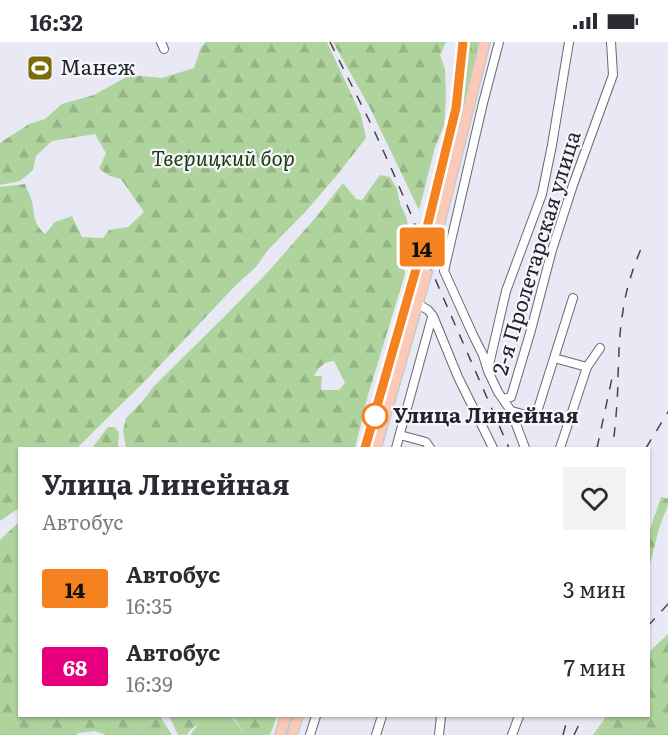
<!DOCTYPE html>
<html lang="ru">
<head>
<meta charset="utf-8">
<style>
  :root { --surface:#fff; --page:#f2f2f3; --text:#2b2b33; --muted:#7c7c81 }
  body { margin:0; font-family:Literata,serif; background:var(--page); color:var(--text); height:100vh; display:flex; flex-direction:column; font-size:22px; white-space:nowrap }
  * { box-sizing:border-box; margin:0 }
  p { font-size:20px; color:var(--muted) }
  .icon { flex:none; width:33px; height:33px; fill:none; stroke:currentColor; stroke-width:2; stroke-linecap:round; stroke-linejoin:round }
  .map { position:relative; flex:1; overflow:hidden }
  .panel { position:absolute; left:18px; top:405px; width:632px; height:270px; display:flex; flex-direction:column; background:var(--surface); border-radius:0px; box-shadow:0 2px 4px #0004 }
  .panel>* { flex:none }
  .badge { padding:0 12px; border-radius:4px; font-size:21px; line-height:39px }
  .map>.badge { position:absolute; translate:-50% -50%; box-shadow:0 0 0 3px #fff }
  .round { display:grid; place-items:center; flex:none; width:63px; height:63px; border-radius:0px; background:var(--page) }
  .head { display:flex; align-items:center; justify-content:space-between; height:102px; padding:0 24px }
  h1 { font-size:28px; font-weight:700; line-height:45px }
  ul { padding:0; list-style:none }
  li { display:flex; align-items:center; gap:18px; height:78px; padding:0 24px }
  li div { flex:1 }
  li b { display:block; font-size:22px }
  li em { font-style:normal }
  li .badge { min-width:66px; font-weight:700; text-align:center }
  .status { display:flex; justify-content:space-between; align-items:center; height:42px; padding:0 30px; background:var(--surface); direction:ltr }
  .status svg { height:16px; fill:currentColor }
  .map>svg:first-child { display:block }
</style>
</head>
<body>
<div class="status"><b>16:32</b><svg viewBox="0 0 49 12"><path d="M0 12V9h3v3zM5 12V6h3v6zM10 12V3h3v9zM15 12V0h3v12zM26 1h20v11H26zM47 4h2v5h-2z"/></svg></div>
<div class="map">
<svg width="668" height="693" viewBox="0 0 668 693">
  <defs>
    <pattern id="grass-tufts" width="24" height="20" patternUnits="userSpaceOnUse" patternTransform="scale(1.5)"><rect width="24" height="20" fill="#afd39c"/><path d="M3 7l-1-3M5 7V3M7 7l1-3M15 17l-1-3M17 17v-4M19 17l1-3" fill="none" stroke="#96b586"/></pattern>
    <pattern id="forest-firs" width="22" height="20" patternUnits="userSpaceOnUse" patternTransform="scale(1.5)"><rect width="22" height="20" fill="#afd39c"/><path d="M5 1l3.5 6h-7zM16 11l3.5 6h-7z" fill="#96b586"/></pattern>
  </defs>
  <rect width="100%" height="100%" fill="#e8e9f5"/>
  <path fill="url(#grass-tufts)" d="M466 0H481L428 214 426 209 460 72Z"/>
  <path fill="url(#forest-firs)" fill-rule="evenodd" d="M206 0H327L361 73 366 96 337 133 307 168 268 208 256 225 236 243 148 336 77 406H20L19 466 0 479V145L25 142C27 148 31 154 32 160 35 174 33 181 45 192L55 180 72 174 82 195 103 196 109 188 128 185 144 170 121 137 110 134 99 127 106 111 95 92 52 99 36 114 33 128 20 139 0 143V101L29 82 45 77 62 62 94 53 130 33 162 36 194 26 201 5Z
    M333 0H446L440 13 445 27 446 55 444 84 435 105 419 168 370 66Z
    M380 133 390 135 397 147 400 162 406 174 410 192 404 213 405 232 368 353 355 406H126L123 389 126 376 141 361 154 344 225 274 267 231 317 174 343 141 356 157 362 158ZM334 319 345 341 339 348H321L322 334H314C319 325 323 320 334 319Z
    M108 385H114L119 390 118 406H92Z
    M661 455 668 457V463L659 486 648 530V494Z
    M19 480 20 674H160L172 693H106L95 689 78 691 77 693H0V498Z
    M668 592V693H593L603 679 606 674H648V611Z
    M169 674H209L190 688 187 693H178Z
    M229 674H277L270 693H245L235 677Z"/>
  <path fill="#afd39c" d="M209 674C233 673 232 673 245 693H190L200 680Z"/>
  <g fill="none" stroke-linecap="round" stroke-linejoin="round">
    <defs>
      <path id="minor" d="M161 0 164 7
        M499 0 483 61 444 229 473 293 483 313 488 329 498 350 511 369 525 406
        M418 262 428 268 433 274 458 335 493 406
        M554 316 587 325
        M488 327 506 249 542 152 552 103 569 0
        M503 357 511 355 531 288 552 208 573 143 613 33 611 0
        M511 369C520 371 528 376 537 370L573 256
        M400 393 426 400 430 406
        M396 406 432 275
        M560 406 587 325 600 306
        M310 693 316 674
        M376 693 382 674
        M439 693 441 674
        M512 693 519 674"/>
      <path id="major" d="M365 406 422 206 456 66 463 0
        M376 406 429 223 457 113 485 0
        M280 693 286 674
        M292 693 298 674"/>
    </defs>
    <use href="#minor" stroke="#676873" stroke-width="10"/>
    <use href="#major" stroke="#cacacb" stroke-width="12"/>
    <use href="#minor" stroke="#fff" stroke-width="8"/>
    <use href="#major" stroke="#fbcab6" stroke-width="9"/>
    <path stroke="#45454b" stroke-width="1.5" stroke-dasharray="10 10" stroke-linecap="butt" d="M330 0 372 84 392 128 413 177 429 223 509 406
      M614 395C616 375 618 354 618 334 619 312 619 291 623 269 626 246 634 223 643 202
      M597 406 612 336
      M646 406 668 370
      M648 584 668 562
      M563 693 568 674
      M574 693 583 674"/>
  </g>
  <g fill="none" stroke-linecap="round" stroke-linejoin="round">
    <defs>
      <path id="line" d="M365 406 422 206 456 66 463 0"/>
    </defs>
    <use href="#line" stroke="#fff" stroke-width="14"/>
    <use href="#line" stroke="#f58220" stroke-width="9"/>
  </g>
  <defs>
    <symbol id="stadium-square" viewBox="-11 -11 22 22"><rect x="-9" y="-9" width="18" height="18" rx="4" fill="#7c6c06" stroke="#f6f7fe"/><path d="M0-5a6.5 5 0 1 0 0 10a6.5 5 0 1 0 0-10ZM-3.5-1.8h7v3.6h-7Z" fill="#fff"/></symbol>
  </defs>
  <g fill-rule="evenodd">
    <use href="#stadium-square" x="25" y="11" width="30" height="30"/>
  </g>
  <circle fill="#fff" stroke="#f58220" stroke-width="3" cx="375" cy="374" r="12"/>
  <g text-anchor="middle" stroke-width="4.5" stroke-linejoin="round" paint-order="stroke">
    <g font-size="21" fill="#232328" stroke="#f6f7fe" text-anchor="start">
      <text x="60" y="33">Манеж</text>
    </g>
    <g font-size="21" font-style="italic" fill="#1d3a08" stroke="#f6f7fe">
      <text x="223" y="124">Тверицкий бор</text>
    </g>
    <g font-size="21" fill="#232328" stroke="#f6f7fe">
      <text transform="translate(537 211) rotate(-73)" y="7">2-я Пролетарская улица</text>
    </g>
    <g font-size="21" font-weight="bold" fill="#232328" stroke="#f6f7fe" text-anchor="start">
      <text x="393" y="381">Улица Линейная</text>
    </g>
  </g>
</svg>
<b class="badge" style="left:422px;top:205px;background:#f58220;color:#111">14</b>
<section class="panel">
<div class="head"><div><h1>Улица Линейная</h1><p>Автобус</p></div><a class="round"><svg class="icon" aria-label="heart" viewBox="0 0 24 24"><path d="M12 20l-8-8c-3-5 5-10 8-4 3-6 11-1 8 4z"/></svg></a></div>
<ul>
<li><span class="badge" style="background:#f58220;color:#111">14</span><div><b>Автобус</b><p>16:35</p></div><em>3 мин</em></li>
<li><span class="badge" style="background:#e6007e;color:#fff">68</span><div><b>Автобус</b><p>16:39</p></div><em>7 мин</em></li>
</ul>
</section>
</div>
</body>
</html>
